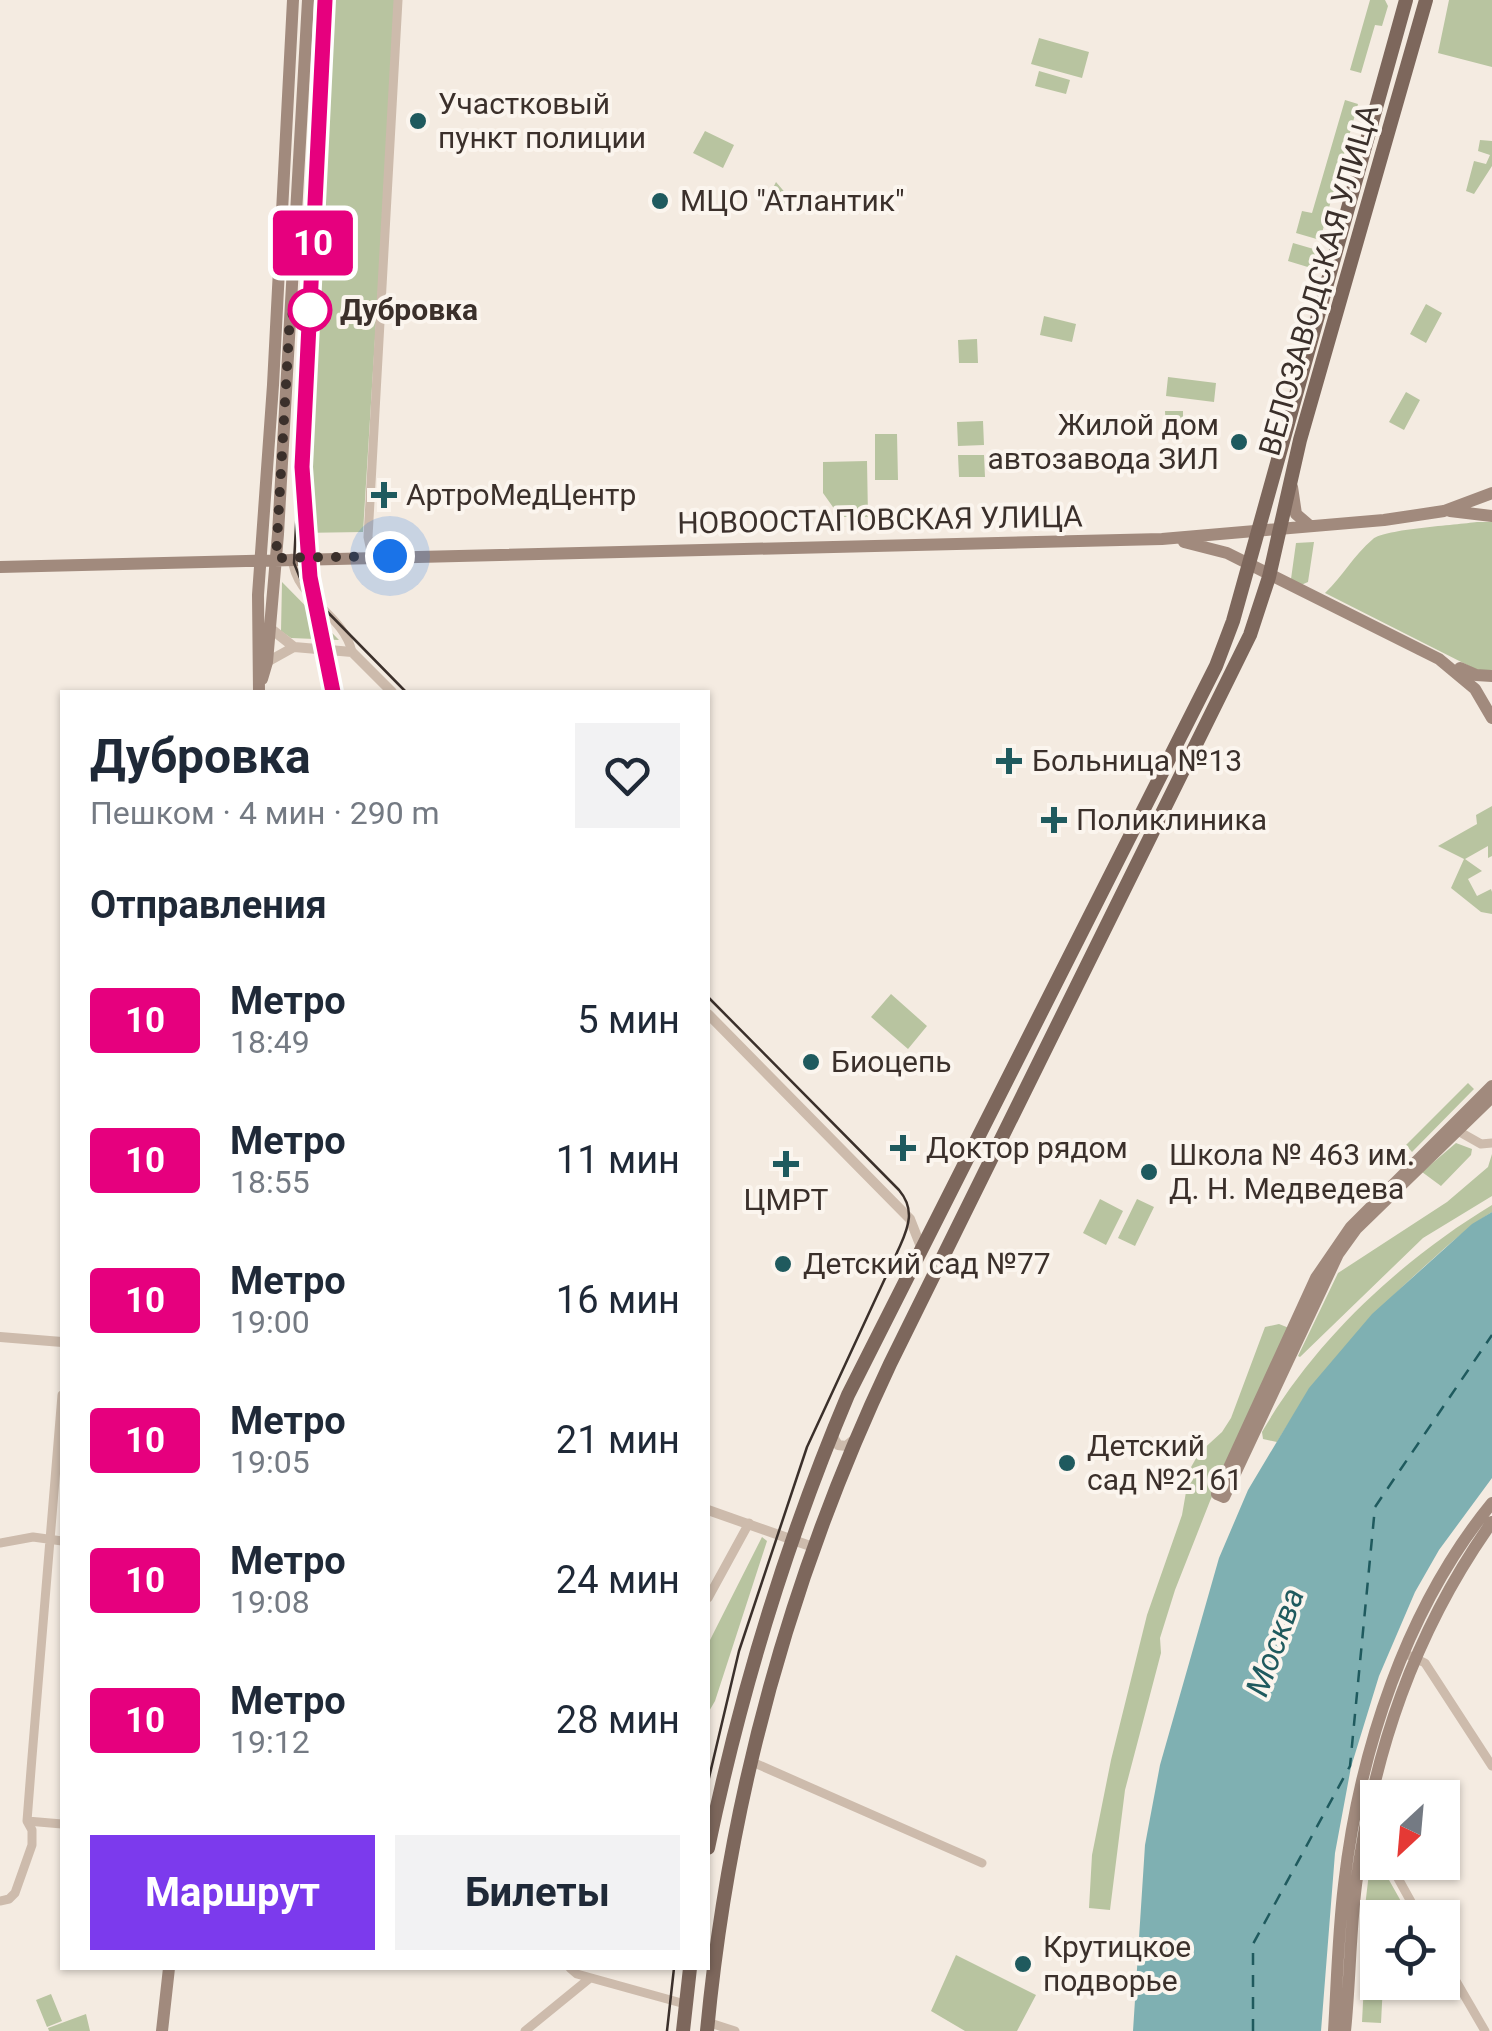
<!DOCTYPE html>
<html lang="ru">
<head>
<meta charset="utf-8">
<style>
  :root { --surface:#fff; --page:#f2f2f3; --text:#1f2937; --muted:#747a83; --accent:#7c3aed }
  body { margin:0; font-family:Roboto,sans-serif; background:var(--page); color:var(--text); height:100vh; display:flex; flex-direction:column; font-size:38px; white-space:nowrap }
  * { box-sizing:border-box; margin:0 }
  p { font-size:32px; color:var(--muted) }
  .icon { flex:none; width:55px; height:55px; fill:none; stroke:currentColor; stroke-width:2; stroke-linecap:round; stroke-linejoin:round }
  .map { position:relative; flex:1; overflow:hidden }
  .drawer { position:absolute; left:60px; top:690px; width:650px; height:1280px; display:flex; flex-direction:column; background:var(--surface); border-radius:0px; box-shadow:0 2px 8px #0004 }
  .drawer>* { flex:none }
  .badge { padding:0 20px; border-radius:8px; font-size:35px; line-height:65px }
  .needle { width:65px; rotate:206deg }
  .controls { position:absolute; left:1360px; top:1780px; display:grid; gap:20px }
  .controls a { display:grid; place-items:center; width:100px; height:100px; border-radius:0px; background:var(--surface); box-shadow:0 2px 8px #0004; font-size:50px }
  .you { position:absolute; width:50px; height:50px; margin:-25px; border:8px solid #fff; border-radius:50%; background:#1a73e8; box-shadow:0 0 0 15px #1a73e833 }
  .map>.badge { position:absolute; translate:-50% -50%; box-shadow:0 0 0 5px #fff }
  h2 { padding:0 30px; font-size:38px; line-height:90px }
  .round { display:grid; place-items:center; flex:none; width:105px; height:105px; border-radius:0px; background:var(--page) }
  .headline { display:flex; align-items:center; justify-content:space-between; height:170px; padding:0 30px }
  h1 { font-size:48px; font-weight:700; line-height:75px }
  .button { display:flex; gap:20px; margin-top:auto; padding:20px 30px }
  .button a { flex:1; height:115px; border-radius:0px; background:var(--accent); color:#fff; font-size:40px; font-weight:700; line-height:115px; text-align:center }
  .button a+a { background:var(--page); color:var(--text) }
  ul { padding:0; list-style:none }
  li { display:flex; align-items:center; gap:30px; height:140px; padding:0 30px }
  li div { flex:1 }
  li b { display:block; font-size:38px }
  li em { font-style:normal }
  li .badge { min-width:110px; font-weight:700; text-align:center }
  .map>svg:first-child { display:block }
</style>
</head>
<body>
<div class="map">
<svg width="1492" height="2031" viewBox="0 0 1492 2031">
  <rect width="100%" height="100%" fill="#f4ebe1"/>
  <path fill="#b8c4a0" d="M324 0H396L363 532 298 533Z
    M1370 0H1385L1388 6 1382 26 1375 25 1361 73 1350 70Z
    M1449 0H1492V67L1438 53Z
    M1039 38 1089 52 1082 78 1031 64Z
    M1039 71 1070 80 1066 94 1035 86Z
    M1345 100 1358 104 1320 240 1296 233 1302 211 1312 213Z
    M705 131 734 145 723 168 693 153Z
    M1480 140 1492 141V166L1474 194 1466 191 1474 161 1486 164 1490 155 1478 151Z
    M776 182 788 196 785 215C767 209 768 197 776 182Z
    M1293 243 1317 250 1311 268 1288 261Z
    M1426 304 1442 313 1426 343 1410 334Z
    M1044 316 1076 324 1072 342 1040 335Z
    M977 339 978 363H959L958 340Z
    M1168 377 1216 383 1214 402 1166 396Z
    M1406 392 1420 400 1404 430 1389 422Z
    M1165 411H1183V432L1166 433Z
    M983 421 984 445 958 446 957 422Z
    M875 434H897L898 480H875Z
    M958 455H984L985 477H959Z
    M867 461 868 517H840L823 493V462Z
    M1477 522H1492V672L1483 673 1325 593C1343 576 1353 556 1373 539 1385 529 1456 525 1477 522Z
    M1314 542 1308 582 1301 585 1291 579 1296 543Z
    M282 582 339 640 291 638 281 631Z
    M1492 806V856L1488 858V846L1465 859 1482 871 1468 879 1477 896 1491 889 1492 892V914L1481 912 1451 888 1464 859 1438 846 1477 824 1476 815Z
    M891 994 927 1026 908 1049 871 1017Z
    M1468 1083 1474 1089 1412 1152 1406 1145Z
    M1456 1143 1472 1149 1471 1155 1441 1186 1422 1172Z
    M1492 1154V1196L1423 1238 1300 1357 1298 1356 1338 1273 1447 1202 1488 1167Z
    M1100 1199 1123 1211 1106 1245 1083 1233Z
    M1137 1199 1154 1207 1135 1246 1118 1238Z
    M1492 1205V1212C1468 1227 1447 1246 1426 1265 1364 1321 1320 1371 1277 1442L1263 1439 1262 1432C1315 1340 1401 1260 1492 1205Z
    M1279 1324 1289 1328 1210 1501 1175 1590 1160 1638 1161 1653 1125 1790 1110 1910 1089 1908 1092 1855 1111 1760 1147 1615 1182 1515 1190 1469 1199 1453 1222 1432 1231 1418 1265 1327Z
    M762 1537 767 1541 715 1701 708 1713V1644Z
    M1375 1855 1407 1912 1398 1917 1378 1918 1377 1929 1362 1932 1371 1856Z
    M956 1955 1036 1995 1017 2031H965L931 2011Z
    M1364 1983 1383 1984 1381 2023 1362 2022Z
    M51 1994 62 2021 47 2027 36 2000Z
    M86 2014 90 2031H49L48 2028Z"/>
  <path fill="#7fb0b2" d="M1492 1212V1478L1439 1550 1415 1592 1379 1676 1351 1767 1335 1853 1321 2031H1133L1145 1845 1160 1765 1219 1558 1248 1490 1309 1388 1372 1314 1472 1224Z"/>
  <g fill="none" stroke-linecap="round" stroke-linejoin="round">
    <path stroke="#1f5a5e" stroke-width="2.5" stroke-dasharray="12 10" stroke-linecap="butt" d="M1253 2031V1944L1350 1766 1375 1507 1492 1335"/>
    <path stroke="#cdbbac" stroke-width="9" d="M372 556 368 537 398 0
      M292 558C296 600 343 613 352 652
      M1458 1131 1481 1144 1492 1143
      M0 1543 33 1537 62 1541
      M708 1598 749 1523
      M1406 1654 1425 1663 1492 1766
      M750 1761 982 1863
      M27 1821 62 1824
      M1367 1821 1378 1841
      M1361 1858 1369 1848 1378 1849
      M1389 1862 1420 1918
      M0 1901 9 1899 15 1893 32 1845V1830L27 1821 32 1757 62 1395
      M1442 1957 1485 2031
      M570 1968 577 1974 685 2004
      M707 2022 735 2031
      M525 2031 590 1978"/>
    <path stroke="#cdbbac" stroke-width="10" d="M270 628 294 647 352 652 392 692
      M267 662 294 647
      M708 1014 910 1219 921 1247
      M0 1337 62 1342
      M833 1431V1437L838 1445 846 1446 855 1439
      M708 1510 813 1547"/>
    <path stroke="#a18a7d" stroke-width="12" d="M1292 487 1296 514 1310 526
      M1450 511 1492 516
      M1184 542 1227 553 1439 659 1475 689 1492 718
      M0 567 1162 539 1384 520 1444 511 1492 493
      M1460 668 1476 675 1492 676
      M262 679 267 662 278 534 308 0
      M259 692 258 595 273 385 293 0
      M1492 1086 1351 1227 1316 1278 1217 1494 1224 1497 1338 1254 1356 1229 1492 1097
      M162 2031 169 1968
      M1334 2031C1337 1983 1338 1934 1344 1885 1359 1752 1406 1608 1492 1503
      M1345 2031C1350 1983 1350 1933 1356 1885 1373 1753 1414 1632 1492 1522"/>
    <path stroke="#7d675c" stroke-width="14" d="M708 1848C741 1690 785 1544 848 1395L1216 666 1233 621 1406 0
      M683 2031 690 1968
      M707 2031C729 1798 790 1576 890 1364L1250 635 1269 577 1300 440 1426 0"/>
    <path stroke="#3b302b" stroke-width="2.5" d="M324 0 294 563 304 588 406 692
      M708 997 899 1190C915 1209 909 1226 900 1246L807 1447 739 1651 708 1782
      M667 2031 674 1968"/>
  </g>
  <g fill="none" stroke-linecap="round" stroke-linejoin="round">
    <defs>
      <path id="line" d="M325 0 302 467 310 577 333 692"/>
    </defs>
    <use href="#line" stroke="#fff" stroke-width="22"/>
    <use href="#line" stroke="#e6007e" stroke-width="15"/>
    <path stroke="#3b302b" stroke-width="10" stroke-dasharray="0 18" d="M310 310 290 315 276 558 390 556"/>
  </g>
  <g fill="#1f5a5e" stroke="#fbf5ee" stroke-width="4">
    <circle cx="418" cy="121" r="10"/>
    <circle cx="660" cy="201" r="10"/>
    <circle cx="1239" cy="442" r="10"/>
    <path d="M379 480h10v10h10v10h-10v10h-10v-10h-10v-10h10z"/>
    <path d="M1004 746h10v10h10v10h-10v10h-10v-10h-10v-10h10z"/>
    <path d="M1049 805h10v10h10v10h-10v10h-10v-10h-10v-10h10z"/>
    <circle cx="811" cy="1062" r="10"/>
    <path d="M898 1133h10v10h10v10h-10v10h-10v-10h-10v-10h10z"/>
    <path d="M781 1149h10v10h10v10h-10v10h-10v-10h-10v-10h10z"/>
    <circle cx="1149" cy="1172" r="10"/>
    <circle cx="783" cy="1264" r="10"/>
    <circle cx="1067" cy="1463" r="10"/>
    <circle cx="1023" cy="1964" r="10"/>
  </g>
  <circle fill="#fff" stroke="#e6007e" stroke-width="5" cx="310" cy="310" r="20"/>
  <g text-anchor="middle" stroke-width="8" stroke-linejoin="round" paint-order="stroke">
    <g font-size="30" fill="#3b302b" stroke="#fbf5ee" text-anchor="start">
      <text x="438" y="114">Участковый<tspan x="438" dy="34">пункт полиции</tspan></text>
      <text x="680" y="211">МЦО "Атлантик"</text>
      <text x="1219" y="435" text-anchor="end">Жилой дом<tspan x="1219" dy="34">автозавода ЗИЛ</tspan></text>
      <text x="406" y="505">АртроМедЦентр</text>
      <text x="1032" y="771">Больница №13</text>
      <text x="1076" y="830">Поликлиника</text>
      <text x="831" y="1072">Биоцепь</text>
      <text x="926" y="1158">Доктор рядом</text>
      <text x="1169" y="1165">Школа № 463 им.<tspan x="1169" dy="34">Д. Н. Медведева</tspan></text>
      <text x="786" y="1210" text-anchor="middle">ЦМРТ</text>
      <text x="803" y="1274">Детский сад №77</text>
      <text x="1087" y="1456">Детский<tspan x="1087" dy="34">сад №2161</tspan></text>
      <text x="1043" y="1957">Крутицкое<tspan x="1043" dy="34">подворье</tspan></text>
    </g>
    <g font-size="30" fill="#3b302b" stroke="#fbf5ee">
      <text transform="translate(1319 280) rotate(-74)" y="10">ВЕЛОЗАВОДСКАЯ УЛИЦА</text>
      <text transform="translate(880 520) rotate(-1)" y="10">НОВООСТАПОВСКАЯ УЛИЦА</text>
    </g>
    <g font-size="30" font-weight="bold" fill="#3b302b" stroke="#fbf5ee" text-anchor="start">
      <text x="340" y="320">Дубровка</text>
    </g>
    <g font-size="32" font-style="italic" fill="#1f5a5e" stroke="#fbf5ee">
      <text transform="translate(1275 1642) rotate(-70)" y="11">Москва</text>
    </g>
  </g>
</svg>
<div class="controls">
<a><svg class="needle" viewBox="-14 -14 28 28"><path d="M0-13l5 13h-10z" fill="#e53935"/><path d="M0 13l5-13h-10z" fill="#747a83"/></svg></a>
<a><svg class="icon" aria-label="locate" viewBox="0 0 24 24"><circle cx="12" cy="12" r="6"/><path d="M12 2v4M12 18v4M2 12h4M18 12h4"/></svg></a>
</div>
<div class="you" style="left:390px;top:556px"></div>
<b class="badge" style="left:313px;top:243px;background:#e6007e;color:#fff">10</b>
<section class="drawer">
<div class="headline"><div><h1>Дубровка</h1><p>Пешком · 4 мин · 290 m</p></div><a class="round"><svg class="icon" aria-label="heart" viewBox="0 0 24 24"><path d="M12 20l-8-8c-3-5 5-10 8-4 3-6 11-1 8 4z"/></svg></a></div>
<h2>Отправления</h2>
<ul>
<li><span class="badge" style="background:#e6007e;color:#fff">10</span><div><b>Метро</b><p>18:49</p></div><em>5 мин</em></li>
<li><span class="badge" style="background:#e6007e;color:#fff">10</span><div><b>Метро</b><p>18:55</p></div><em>11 мин</em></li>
<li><span class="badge" style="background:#e6007e;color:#fff">10</span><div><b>Метро</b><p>19:00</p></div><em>16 мин</em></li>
<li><span class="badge" style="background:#e6007e;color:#fff">10</span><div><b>Метро</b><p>19:05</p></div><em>21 мин</em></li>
<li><span class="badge" style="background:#e6007e;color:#fff">10</span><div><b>Метро</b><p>19:08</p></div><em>24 мин</em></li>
<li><span class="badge" style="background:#e6007e;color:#fff">10</span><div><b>Метро</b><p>19:12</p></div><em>28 мин</em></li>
</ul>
<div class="button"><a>Маршрут</a><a>Билеты</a></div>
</section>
</div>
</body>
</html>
